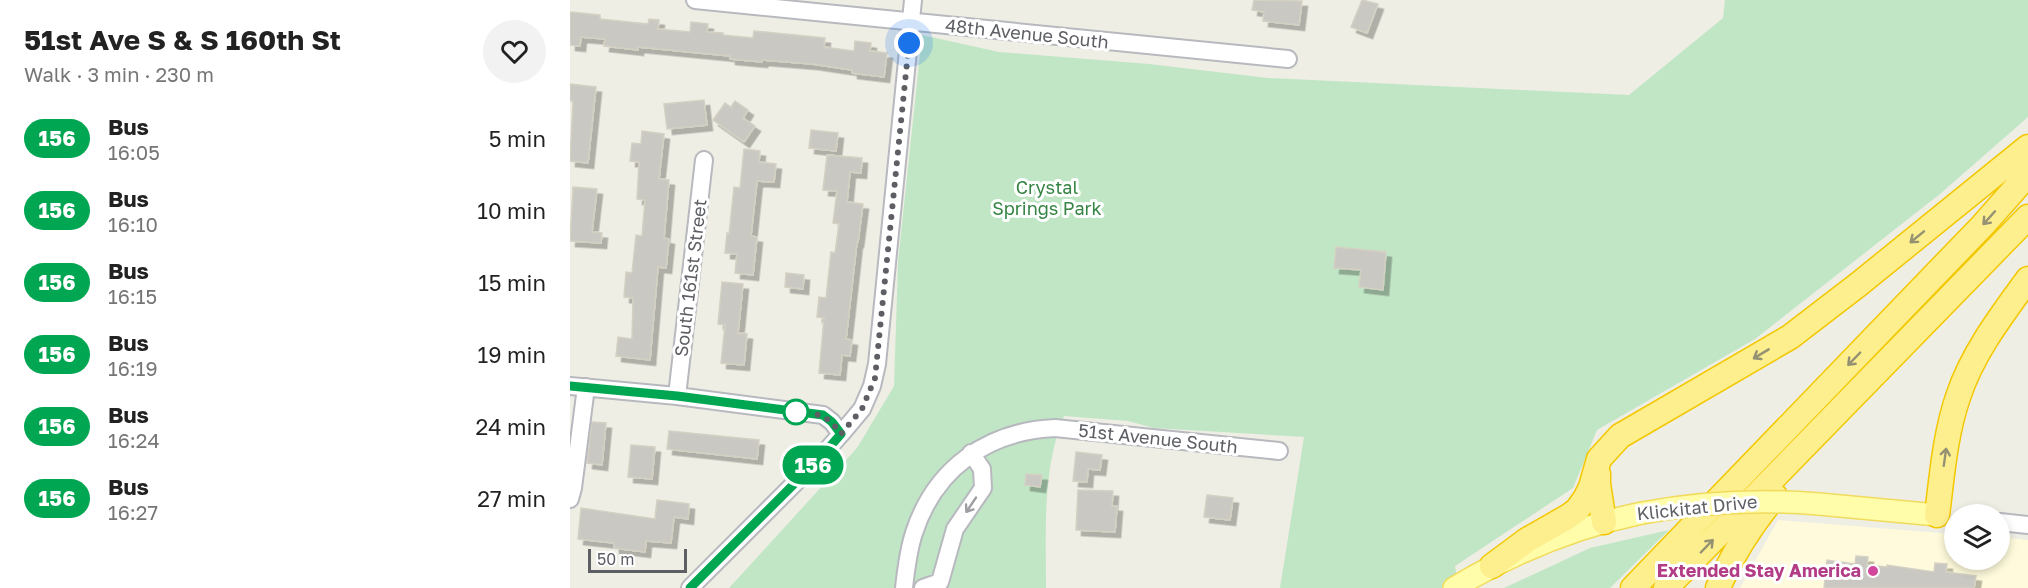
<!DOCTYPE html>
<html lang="en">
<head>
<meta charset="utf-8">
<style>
  :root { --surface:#fff; --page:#f2f2f2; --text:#222; --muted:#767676 }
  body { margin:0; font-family:"Golos Text",sans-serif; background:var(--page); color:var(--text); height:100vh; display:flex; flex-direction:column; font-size:22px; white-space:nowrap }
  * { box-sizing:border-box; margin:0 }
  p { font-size:20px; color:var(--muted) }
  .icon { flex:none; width:33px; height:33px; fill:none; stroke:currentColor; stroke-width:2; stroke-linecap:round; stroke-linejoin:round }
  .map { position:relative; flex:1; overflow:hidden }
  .panel { display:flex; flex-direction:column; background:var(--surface); width:570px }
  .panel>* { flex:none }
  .badge { padding:0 12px; border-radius:20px; font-size:21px; line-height:39px }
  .buttons { position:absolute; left:1374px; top:504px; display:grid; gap:12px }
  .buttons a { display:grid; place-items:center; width:66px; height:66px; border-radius:50%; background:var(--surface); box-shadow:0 3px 9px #0003; font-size:30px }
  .scale { position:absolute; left:18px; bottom:15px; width:99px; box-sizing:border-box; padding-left:6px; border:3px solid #5d5f65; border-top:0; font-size:16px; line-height:21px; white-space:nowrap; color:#5d5f65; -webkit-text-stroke:4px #fff; paint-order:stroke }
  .you { position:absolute; width:30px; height:30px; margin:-15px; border:4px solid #fff; border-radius:50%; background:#1a73e8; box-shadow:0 0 0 9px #1a73e833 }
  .map>.badge { position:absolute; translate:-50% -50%; box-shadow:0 0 0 3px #fff }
  .round { display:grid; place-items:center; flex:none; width:63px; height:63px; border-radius:32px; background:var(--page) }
  .overview { display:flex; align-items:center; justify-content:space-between; height:102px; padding:0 24px }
  h1 { font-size:28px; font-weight:700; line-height:45px }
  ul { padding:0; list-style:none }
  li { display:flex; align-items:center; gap:18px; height:72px; padding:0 24px }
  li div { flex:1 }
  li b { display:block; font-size:22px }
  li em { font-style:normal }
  li .badge { min-width:66px; font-weight:700; text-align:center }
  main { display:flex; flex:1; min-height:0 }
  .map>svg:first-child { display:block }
</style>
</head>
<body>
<main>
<section class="panel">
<div class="overview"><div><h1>51st Ave S &amp; S 160th St</h1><p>Walk · 3 min · 230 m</p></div><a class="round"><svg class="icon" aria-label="heart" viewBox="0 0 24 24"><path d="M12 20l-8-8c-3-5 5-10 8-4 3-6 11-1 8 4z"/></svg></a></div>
<ul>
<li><span class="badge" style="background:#00a651;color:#fff">156</span><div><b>Bus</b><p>16:05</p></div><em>5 min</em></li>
<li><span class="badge" style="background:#00a651;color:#fff">156</span><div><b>Bus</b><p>16:10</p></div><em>10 min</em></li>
<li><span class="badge" style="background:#00a651;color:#fff">156</span><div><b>Bus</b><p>16:15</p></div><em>15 min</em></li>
<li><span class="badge" style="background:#00a651;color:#fff">156</span><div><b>Bus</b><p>16:19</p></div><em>19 min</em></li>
<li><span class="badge" style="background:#00a651;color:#fff">156</span><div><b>Bus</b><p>16:24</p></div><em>24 min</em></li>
<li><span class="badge" style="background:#00a651;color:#fff">156</span><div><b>Bus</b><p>16:27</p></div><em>27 min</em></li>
</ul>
</section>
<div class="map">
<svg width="1458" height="588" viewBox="0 0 1458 588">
  <defs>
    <filter id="shadow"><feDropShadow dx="5.5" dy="5.5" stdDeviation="0" flood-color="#0004"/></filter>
  </defs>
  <rect width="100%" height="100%" fill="#efeee5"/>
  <path fill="#fefadb" d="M1208 520 1384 534V560H1430V537L1458 540V588H1170Z"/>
  <path fill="#c1e6c6" d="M1155 0H1458V117L1370 194 1185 339 1027 430 1003 488 885 566 889 588H710L734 437 584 428 558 421 494 416C472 469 476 531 476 588H159L287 448 324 386 328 262 352 35 429 52 579 64 698 78 1059 95 1153 18Z
    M1099 530 1040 588H934L1020 548Z"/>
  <path fill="#cac8c2" stroke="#d4d1c3" stroke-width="1.5" filter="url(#shadow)" d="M684 0 732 1 729 25 693 21 694 12 682 10Z
    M792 0 808 4 797 33 781 27Z
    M0 12 30 15V19L78 24 79 19 89 20 88 29 120 32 121 22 138 24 137 32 153 33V35L183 38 184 31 255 38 254 47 284 51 285 41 301 43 300 51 317 53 314 77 282 73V70L242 64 192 60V62L160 59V56L109 51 68 47V50L34 46 35 39 11 37 10 46 0 45Z
    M0 84 26 87 18 163 0 161 3 101H0Z
    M134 100 137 125 97 129 94 104Z
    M165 101 178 110 173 118 185 126 174 142 143 120 155 103 161 107Z
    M241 130 268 133 266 151 239 148Z
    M72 131 94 134 89 179 99 180 94 238 99 239 96 268 88 267 80 360 46 356 48 337 62 339 63 298 54 297 56 272 62 273 66 235 72 236 75 200 67 199 69 162 60 161 62 143 71 144Z
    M174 149 190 151 189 162 206 164 204 182 187 181 181 236 187 237 183 275 165 273 167 254 155 253 157 233 159 234 164 187 170 188Z
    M257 155 292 158 291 173 280 172 277 202 293 204 288 242H287L276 339 282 340 280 356 272 355 270 375 249 373 254 318 247 317 249 297 256 298 261 252 265 253 269 224 263 223 267 191 253 190Z
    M3 187 27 189 22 232 32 233 31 243 0 241Z
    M766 247 816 252 813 290 789 287 791 270 764 268Z
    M216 273 234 275 233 289 215 287Z
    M152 282 173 284 168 333 177 334 174 365 151 363 155 325 148 324Z
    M22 422 36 423 32 465 17 463Z
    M99 431 189 440 187 459 97 449Z
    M61 445 85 447 82 479 58 477Z
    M506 452 532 455 530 470 518 469 517 482 503 481Z
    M456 474 472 475 470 487 455 485Z
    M508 490 543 491 542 506H547L545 532 506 530Z
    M637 495 663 498 660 520 634 517Z
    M87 500 119 504 118 519 104 517 101 543 76 541 75 552 44 548V543L8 539 11 508 85 519Z
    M1286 556 1298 557 1297 565 1317 567V565L1364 572 1365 563 1377 564 1376 572 1406 576 1404 588H1254L1257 560 1285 564Z"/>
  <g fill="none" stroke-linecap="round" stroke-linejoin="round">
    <defs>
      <path id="minor" d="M125 0 718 59
        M0 386 107 396 253 415 262 422 271 434
        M107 396 134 160
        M0 499 3 488 16 387
        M1430 522 1458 525
        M120 588 249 459 271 434 292 409 302 386 307 364 343 0
        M334 588C336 570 338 551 344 533 365 468 418 431 485 428L709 451
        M353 588 370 582 385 529 413 488 412 469 401 453"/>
      <path id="major" d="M1249 504 1367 515
        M884 588C942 553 1005 527 1072 513"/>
      <path id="highway" d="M1028 474V484L1034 522
        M1367 515C1372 476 1375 435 1388 397 1402 354 1431 316 1458 279
        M922 566 957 540 999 516 1007 510 1015 499 1021 487 1029 459 1050 436 1220 337 1289 284 1458 147
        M1063 588 1413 225 1458 174
        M1096 588 1458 217
        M1148 588C1162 554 1182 524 1205 496"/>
    </defs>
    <use href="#minor" stroke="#b7b9bf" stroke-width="20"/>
    <use href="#major" stroke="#f1db5c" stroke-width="24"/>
    <use href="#highway" stroke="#f3c701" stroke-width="27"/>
    <use href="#minor" stroke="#fff" stroke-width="16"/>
    <use href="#major" stroke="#fffcaa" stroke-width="21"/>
    <use href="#highway" stroke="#fdef8e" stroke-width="24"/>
    <defs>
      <path id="major-bridge" d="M1072 513C1131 502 1189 499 1249 504"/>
    </defs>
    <use href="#major-bridge" stroke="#f1db5c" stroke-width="24" stroke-linecap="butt"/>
    <use href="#major-bridge" stroke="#fffcaa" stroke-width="21"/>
  </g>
  <defs><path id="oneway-shaft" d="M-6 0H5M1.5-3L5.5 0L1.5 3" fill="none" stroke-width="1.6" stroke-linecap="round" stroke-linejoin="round" transform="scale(1.5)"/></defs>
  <g stroke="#959173">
    <use href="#oneway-shaft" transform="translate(1419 218) rotate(132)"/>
    <use href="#oneway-shaft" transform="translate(1347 237) rotate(141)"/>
    <use href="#oneway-shaft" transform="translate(1191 354) rotate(149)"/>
    <use href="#oneway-shaft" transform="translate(1284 359) rotate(134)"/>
    <use href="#oneway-shaft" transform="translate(1375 457) rotate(-82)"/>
    <use href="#oneway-shaft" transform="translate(1137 546) rotate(-46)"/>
  </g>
  <use stroke="#9e9fa3" href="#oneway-shaft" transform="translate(401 505) rotate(124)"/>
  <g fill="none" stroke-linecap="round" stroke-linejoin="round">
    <defs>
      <path id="line" d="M0 386 107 396 253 415 262 422 271 434 249 459 120 588"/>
    </defs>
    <use href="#line" stroke="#fff" stroke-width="14"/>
    <use href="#line" stroke="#00a651" stroke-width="9"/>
    <path stroke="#5d5f65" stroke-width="6" stroke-dasharray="0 10.8" d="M226 412C249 414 257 414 271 434L292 409 305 378 339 43"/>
  </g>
  <circle fill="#fff" stroke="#00a651" stroke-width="3" cx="226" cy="412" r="12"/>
  <circle fill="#d1479c" stroke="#fff" stroke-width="2" cx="1303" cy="571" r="6"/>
  <g text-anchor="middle" stroke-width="6" stroke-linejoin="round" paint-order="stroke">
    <g font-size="18" fill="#5d5f65" stroke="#fff">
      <text transform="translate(457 34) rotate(6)" y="6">48th Avenue South</text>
      <text transform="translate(121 278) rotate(-83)" y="6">South 161st Street</text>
      <text transform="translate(588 439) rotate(6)" y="6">51st Avenue South</text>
      <text transform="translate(1127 508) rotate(-6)" y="6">Klickitat Drive</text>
    </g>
    <g font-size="18" fill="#358443" stroke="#fff">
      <text x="477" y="194">Crystal<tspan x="477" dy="21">Springs Park</tspan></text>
    </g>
    <g font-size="18" font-weight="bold" fill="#b23c85" stroke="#fff" text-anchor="end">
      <text x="1291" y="577">Extended Stay America</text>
    </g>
  </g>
</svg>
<div class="buttons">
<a><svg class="icon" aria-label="layers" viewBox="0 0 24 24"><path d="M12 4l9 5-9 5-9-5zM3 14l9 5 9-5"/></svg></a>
</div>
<div class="scale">50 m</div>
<div class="you" style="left:339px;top:43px"></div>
<b class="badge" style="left:243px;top:465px;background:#00a651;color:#fff">156</b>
</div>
</main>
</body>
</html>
